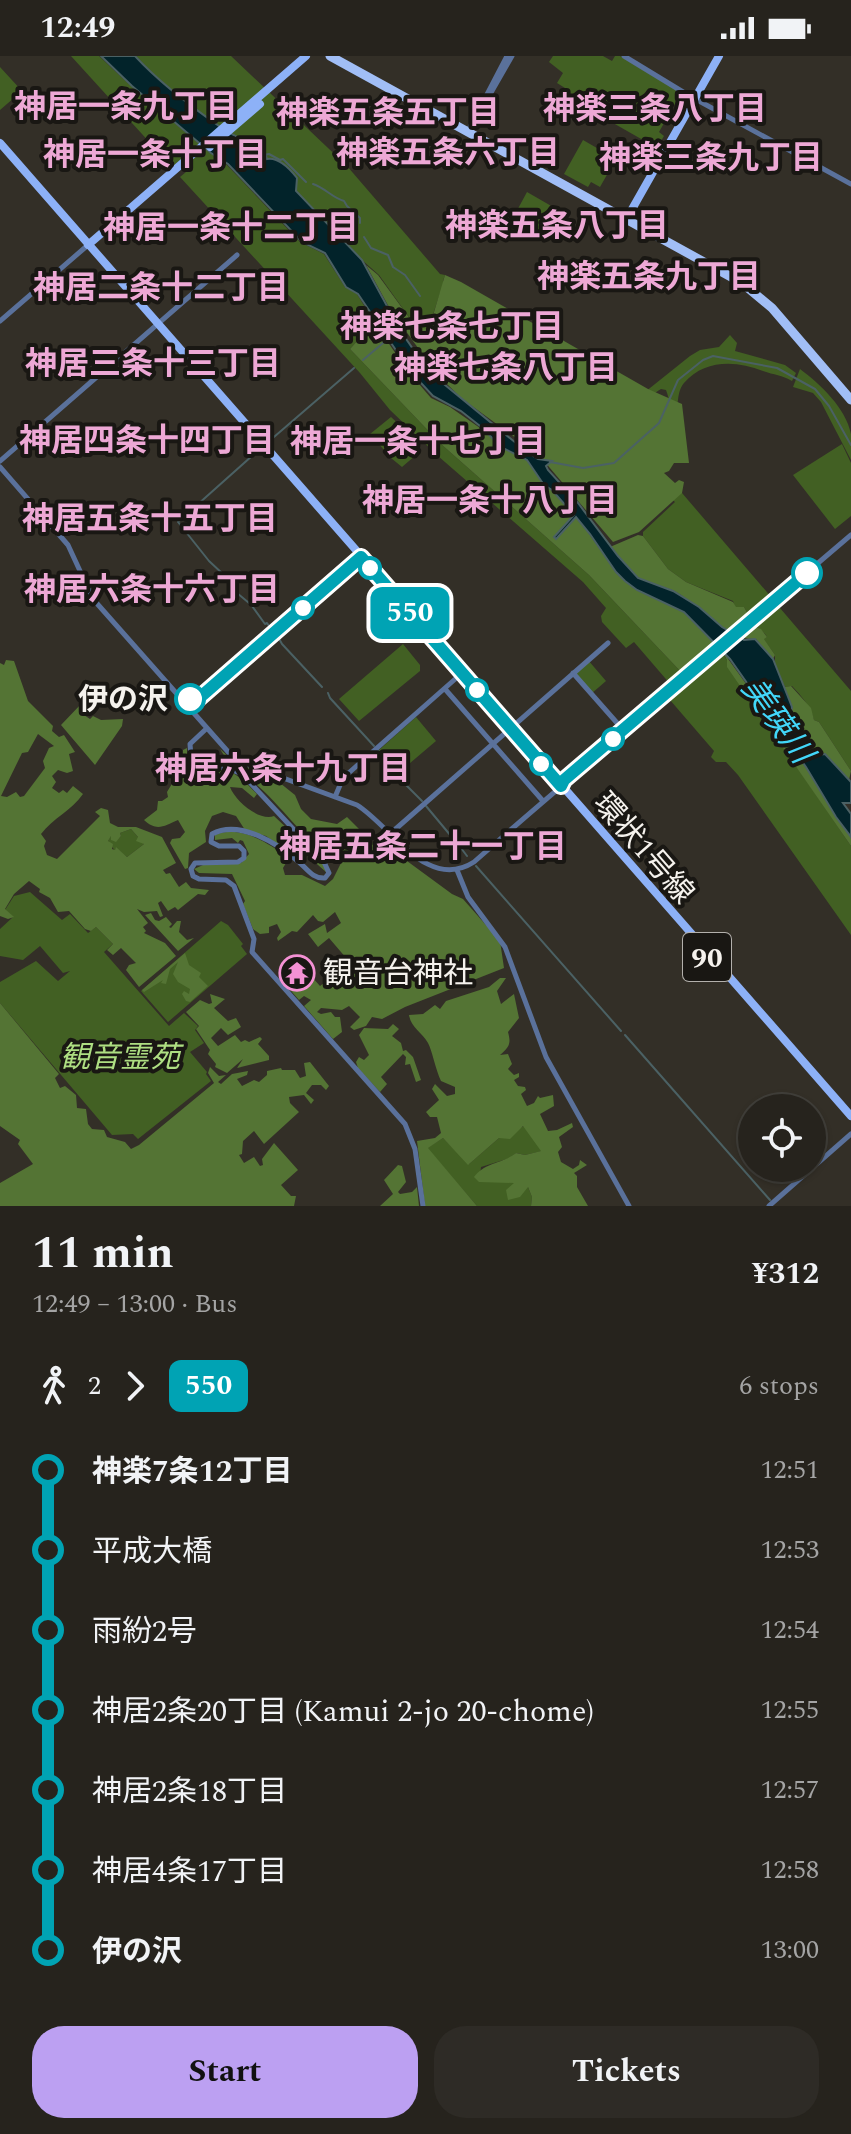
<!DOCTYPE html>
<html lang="en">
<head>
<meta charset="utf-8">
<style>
  :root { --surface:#26231d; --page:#2e2b26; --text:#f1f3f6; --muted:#a4a4a4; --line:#42403b; --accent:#bca0f2 }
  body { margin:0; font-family:Spectral,"Noto Sans JP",serif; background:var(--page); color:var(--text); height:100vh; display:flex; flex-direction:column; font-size:30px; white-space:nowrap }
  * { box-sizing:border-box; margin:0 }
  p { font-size:26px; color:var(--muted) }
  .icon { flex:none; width:44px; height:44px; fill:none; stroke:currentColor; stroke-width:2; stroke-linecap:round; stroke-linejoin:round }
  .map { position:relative; height:1150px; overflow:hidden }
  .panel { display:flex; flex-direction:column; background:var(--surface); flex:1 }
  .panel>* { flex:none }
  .badge { padding:0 16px; border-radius:12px; font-size:28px; line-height:52px }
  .fabs { position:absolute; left:738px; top:1038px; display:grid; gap:16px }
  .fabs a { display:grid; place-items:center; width:88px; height:88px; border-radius:50%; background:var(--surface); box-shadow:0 2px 6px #0004,0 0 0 2px var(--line); font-size:40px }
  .map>.badge { position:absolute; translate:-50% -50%; box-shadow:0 0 0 4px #fff }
  .legs { display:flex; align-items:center; gap:12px; height:88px; padding:0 32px; font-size:26px }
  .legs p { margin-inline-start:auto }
  .overview { display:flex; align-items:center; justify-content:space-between; height:136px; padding:0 32px }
  h1 { font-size:44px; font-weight:700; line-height:60px }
  .primary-button { display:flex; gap:16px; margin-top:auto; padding:16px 32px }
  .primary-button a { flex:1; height:92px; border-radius:32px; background:var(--accent); color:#111; font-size:32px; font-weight:700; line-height:92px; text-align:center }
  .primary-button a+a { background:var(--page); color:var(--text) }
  ul { padding:0 32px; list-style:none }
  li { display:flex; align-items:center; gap:28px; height:80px; font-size:30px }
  li i { display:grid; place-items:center; width:12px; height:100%; margin:0 10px; background:currentColor }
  li i::after { content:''; width:20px; height:20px; margin:-10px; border:6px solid; border-radius:50%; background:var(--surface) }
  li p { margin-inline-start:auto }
  li:first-child i { background:linear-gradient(#0000 50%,currentColor 0) }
  li:last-child i { background:linear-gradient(currentColor 50%,#0000 0) }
  .status { display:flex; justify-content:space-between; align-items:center; height:56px; padding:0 40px; background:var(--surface); direction:ltr }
  .status svg { height:22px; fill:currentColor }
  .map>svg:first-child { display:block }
</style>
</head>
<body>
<div class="status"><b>12:49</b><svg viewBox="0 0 49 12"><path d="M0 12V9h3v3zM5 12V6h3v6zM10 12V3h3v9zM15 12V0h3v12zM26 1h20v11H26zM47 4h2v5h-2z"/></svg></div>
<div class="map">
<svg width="851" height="1150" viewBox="0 0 851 1150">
  <rect width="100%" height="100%" fill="#332f27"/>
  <path fill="#426023" d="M71 0H99L131 30 210 97 214 98 226 108 300 186 324 198 345 231 357 238 374 266 350 293 441 388 589 519 683 618 671 629 634 586 626 592 602 566 601 560 606 552 583 526 438 400 390 354 360 317 180 121 186 116 178 106 172 111Z
    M136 0H231L347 110 440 218 445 219 443 225 540 324C554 350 578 372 610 364L690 300 700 294 719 291 730 279 737 287 735 295 785 309 796 317 792 325C782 319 774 319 763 315 735 304 704 304 684 327 675 338 680 353 674 362 665 377 649 385 641 399L643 406 650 409 682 437 772 542 749 560 744 551H735L733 545 686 526 668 513 643 480V476L675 446 662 434 628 420 622 406C634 379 681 371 666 334L661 333C646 342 625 366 611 372 588 382 564 368 550 351L536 363 516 354 505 340 507 331 519 317 445 239 440 237 428 274 416 271 379 219 362 204 296 135 297 122C290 113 279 101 267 103L263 92 257 95C247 84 231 80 219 71 190 49 161 27 136 0Z
    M553 0H603L612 5 615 0H620L685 39 686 45 683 50 676 46 659 76 664 80 657 92 599 59 594 66 571 54 560 42 565 32 557 27 563 17 549 6Z
    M0 11 22 35 0 54Z
    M583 84 616 103 600 131 591 126 588 131 564 118Z
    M527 136 560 155 547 179 514 160Z
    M800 313C820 328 846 352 851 378 851 386 851 396 851 404L821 346 813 337 793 331Z
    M391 361 419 387 416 399 402 411 391 402 370 378Z
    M842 388 851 407V460L835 473 793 419Z
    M774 545 851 635V715L819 666 814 664C810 649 802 641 792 630L785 631 775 612V599L763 582 767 581C763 573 756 573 751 565Z
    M403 588 420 609V615L359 665 339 643Z
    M720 593 758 654 851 790V879L738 719 726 706H716L711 701 714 695 670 644 678 638 675 633Z
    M588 604 606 625 591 638 573 617Z
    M416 661 436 685 396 719 377 698 379 694Z
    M131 773 144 788 127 801 116 792 115 795 108 785 111 779 112 784 116 785 121 780 120 777Z
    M30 836 62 864 70 858 88 877 96 871 113 888 104 896 169 970 184 957 198 970 195 974 204 987 190 996 207 1016 206 1018 211 1025 138 1083 133 1078 112 1079 0 947V926L36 905 58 925 70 915 63 917 40 890 23 904 0 900V873L13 861 5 854 14 840Z
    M221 865 228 869 243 888 241 890 247 898 168 966 141 935Z
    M524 1070 542 1095 525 1099 516 1097 510 1102 481 1111 479 1126H515L528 1131 532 1141 531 1150H477L427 1092 443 1082 469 1108 499 1082Z"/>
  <path fill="#547434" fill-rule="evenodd" d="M366 209 378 219 416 271 429 273 445 219 461 226 648 333 682 348 689 407H674L669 415 664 417 675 427 679 424 684 426 682 437 639 476 613 486 538 398 461 342 436 317 390 253Z
    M374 266 407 314 431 342 450 351 490 379 499 390 526 403 540 422 580 465 616 516 625 525 637 534 684 556 716 588 683 618 589 519 441 388 350 293Z
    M638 479 643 480 668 513 686 526 733 546 736 551H744L755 571 761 573 767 581 764 583 775 599 773 603 756 583C725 585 702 550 676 536 665 530 651 529 641 523 629 516 619 502 610 491Z
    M721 593 806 711 836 761 851 781V790L727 611V604Z
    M6 604 14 605 28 645 53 670 52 675 59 681 64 679 75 696 69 698 73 715 67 717 58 714 52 720 56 726 52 732 59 737 63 734 67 737 73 730 83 738C71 755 53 762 41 778L46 785 44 790 47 799 57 803 100 760 95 756 101 752 108 754 110 767 118 771H136L162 781 176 807 163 814 166 818 170 817 179 831 186 826 191 832 209 834 205 839 198 838 178 854 175 851 168 855 161 845 158 847 163 860 160 861 157 855 144 856 137 853 148 867 143 871 146 875 144 877 165 887 176 900 139 931 126 914 129 909 136 907 121 892 113 899 107 894 113 888 96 871 91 875 85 873 69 855 58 856 50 842 39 836 40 833 29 825 14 838 5 853 14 861 8 863 0 860V607L4 609ZM38 678 54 690 49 692 43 705 45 712 24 740 20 741 16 736 7 741 1 740 22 697 28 696ZM131 773 138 781 136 785 144 788 127 801 116 791 115 794 112 793 113 788 108 785 111 780V784L116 786 121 780 120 777Z
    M791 630 811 652 814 664 819 666 851 715 849 724 825 698 814 699 790 662 792 651 784 637 785 631Z
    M82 647 86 653 84 659 90 663 93 660 101 664 123 663 122 670 95 709 61 669Z
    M187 692V701C200 712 210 709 225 713 238 718 247 728 257 738L254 742 242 732 230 731C235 745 260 766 274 760L329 812 326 816 293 787 289 789 283 781 281 783 293 799 266 780 245 774 236 760 223 756 212 760 205 775 206 786 189 797 188 812 185 813 170 787 172 783 180 782 185 776 178 764C164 770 157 776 144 764L157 754 158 745H162L168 741 167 736 179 716 187 712 182 707 183 694Z
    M220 693 235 706 275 723 295 739 301 753 311 763 337 768 347 761 379 793 392 794 452 838 463 843 500 885 504 912 405 951 382 963 372 961 366 970 354 974 350 971 360 961 349 950 342 954 321 952 317 956 321 958 331 956 335 961H340L342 976 333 983 304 950 311 944 304 940 299 944 285 928 301 918 303 911 320 930 347 909V903L329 882 318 891 308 878 325 868 327 877 341 867 335 856 323 866 318 865 313 859 297 876 292 875 278 885 277 882 281 876 277 868 269 871V877L260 878 253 873 243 848 245 845 232 818 199 817 194 813 203 809 241 807 249 798 243 785 240 784 238 787 232 782 215 784V779C241 768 269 788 289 802L283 812 285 819H302L325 830 333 823 342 805 337 798 329 802C294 775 258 714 216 705V699L227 704Z
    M151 857 155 864 159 865 166 861 172 868 169 871 171 872 177 865H181L179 876 187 884 194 882 178 895 145 859Z
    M185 897 189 909 201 917 199 921 208 930 190 946 186 945 182 938 184 935 189 938 190 933 178 926 173 918 178 906 170 913 166 928 161 927 163 924 144 936 142 934Z
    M500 922H506L497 935 501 948 514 938 519 962 508 976C511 987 510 991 500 999L508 998 512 1008 508 1013 514 1019 519 1017V1021L514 1024 518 1030 525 1031 526 1034 521 1038 527 1050 534 1047 538 1040 540 1042 553 1039 554 1050 540 1058 548 1075 557 1074 572 1067 573 1071 559 1081 562 1091 558 1096 561 1106 573 1113 579 1109 580 1104 587 1109 574 1117 577 1120V1131L588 1150H531L532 1141 528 1131 520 1141 508 1144 506 1134 514 1127 479 1126 474 1121C485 1106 502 1108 516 1097L525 1099 541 1095 523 1070 510 1083 499 1082 468 1109 443 1082 428 1092 477 1150H425L417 1085 435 1082 441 1077 437 1061H430L426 1056 439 1044 432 1033 435 1028 447 1040 455 1038V1031L441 1025C436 1015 432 994 428 987 422 976 411 972 409 959L423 958 435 949 440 953 446 945 489 931Z
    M210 938 225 943 214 952 228 965 236 962 241 971 228 979 221 972 211 982 218 990 235 979 241 986 245 984 249 986 260 981 262 983 258 988 269 1000V1004L237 1012 243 1003 227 1017 215 1011 216 1008 208 998 210 994 196 973 199 970 186 956 200 944 209 948 212 947Z
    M0 947 59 1018 55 1022 60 1032 65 1030 76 1039 77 1052 86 1053 88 1068 92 1073 104 1074 107 1081 125 1086 131 1093 139 1089 214 1027 208 1017 210 1011 219 1020 226 1019 218 1026 221 1028 232 1018 248 1015 247 1019 237 1023 242 1030 254 1024 259 1026 267 1019V1015L281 1012 282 1014H295L300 1022 306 1020 304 1007 310 1006 329 1030 326 1034 321 1029H312L306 1037 314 1044 311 1048 304 1039 289 1041 290 1047 299 1056 264 1088 254 1075 243 1085 242 1098 239 1099 244 1107 254 1101 260 1110 263 1109 262 1103 274 1087 298 1114 281 1129 291 1140H296L294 1150H0V1127L33 1108 18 1088 20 1084 0 1070Z
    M393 968 399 973 392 980 401 987 403 995 406 994 413 1001 421 1024 416 1026 410 1008 405 1009 406 1001 403 998 381 1021 387 1028 380 1036 358 1012 356 1006 359 1001 364 1004 369 999 359 979 364 972 388 973Z
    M398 1109 402 1110 406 1126 398 1136 400 1138 412 1136 417 1131 419 1150H380L393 1138 384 1124Z"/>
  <path fill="#02232a" stroke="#4b6164" stroke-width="2" d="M101 0H135C160 27 189 49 219 70 231 79 247 84 257 95L263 91 267 103C279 101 290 113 297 122L296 135 362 204 400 274 428 315 527 396 538 403 552 405 546 410 548 414 578 447 618 500 638 522 673 535 699 551 722 571 744 584 755 583 773 603 792 651 790 662 814 699 825 698 851 726V747H843L851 758V781L836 761 806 711 730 603 684 556 637 534 625 525 616 516 590 478 576 461 556 483 554 481 574 459 552 434 544 429 527 404 499 390 485 374 461 355 433 340 410 315 358 238 346 231 325 197 302 186 228 108 211 97 132 30Z"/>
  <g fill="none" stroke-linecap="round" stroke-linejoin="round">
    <path stroke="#4b6164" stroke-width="2" d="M264 99 269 98 280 104 283 103 306 126
      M313 128C325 132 333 142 344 145L347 150 360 162V167
      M364 181 371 192 388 199 393 211 405 219 420 240
      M363 304 390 281
      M267 387 354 312
      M550 406 583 412 614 407 659 367 678 324 703 304 713 300 777 312 815 333 829 350 851 389
      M224 519 209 505 178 466 262 391
      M229 524 237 537 249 547
      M252 550 265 568 267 567 272 574
      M277 579 282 588 322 631
      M328 637 330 642 374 690
      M378 694 395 718 422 745
      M426 750 456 786
      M461 792 467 800
      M476 810 621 975
      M625 979 770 1144"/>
    <path stroke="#5a719b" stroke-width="5" d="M624 0 688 39 851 128
      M468 75 507 0
      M469 75 512 0
      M0 265 88 189
      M0 405 237 199
      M0 411 68 489 93 543 230 698 253 711 357 749C392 771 427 836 474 806 525 761 576 717 628 675 687 627 747 579 798 524
      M797 525 851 479
      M573 617 625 676
      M445 633 543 745
      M206 673 190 688 191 701C206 713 227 708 243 719L324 806 329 817 325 822C313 823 307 813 299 806 278 788 240 763 212 778L211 786 219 790H239L244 795V802L238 806 195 807 191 813 193 820 199 823 226 824 234 830 254 883 252 896 405 1068 415 1093 423 1150
      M621 676 783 537
      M561 729 607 688
      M335 741 343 722 462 617
      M391 777 608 587
      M457 814 468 841 505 891 546 1001 629 1150
      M769 1150 851 1078"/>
    <path stroke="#8db1f7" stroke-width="8" d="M0 87 851 1060
      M210 91 260 48
      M627 162 719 0
      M88 189 306 0"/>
    <path stroke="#a1bef6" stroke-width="9" d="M330 0 742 227 772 252 851 344"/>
  </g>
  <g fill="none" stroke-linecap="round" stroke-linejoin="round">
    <defs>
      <path id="line-1" d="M190 643 197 644 361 501 561 730 564 724 807 517"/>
    </defs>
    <use href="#line-1" stroke="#fff" stroke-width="18"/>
    <use href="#line-1" stroke="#00a3b4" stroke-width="12"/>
  </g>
  <defs>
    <symbol id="temple-ring" viewBox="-11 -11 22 22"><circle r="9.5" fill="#191713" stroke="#f491d4" stroke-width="1.5"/><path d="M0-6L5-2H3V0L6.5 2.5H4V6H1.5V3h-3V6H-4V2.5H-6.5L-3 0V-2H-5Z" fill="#f491d4"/></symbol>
  </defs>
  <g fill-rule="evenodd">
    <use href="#temple-ring" x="277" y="897" width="40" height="40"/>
  </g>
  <g fill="#fff" stroke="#00a3b4" stroke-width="4">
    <circle cx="370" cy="512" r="10"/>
    <circle cx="807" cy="517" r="14"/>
    <circle cx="303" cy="552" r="10"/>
    <circle cx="477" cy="634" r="10"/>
    <circle cx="190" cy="643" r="14"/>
    <circle cx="613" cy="683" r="10"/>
    <circle cx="541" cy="708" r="10"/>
  </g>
  <g text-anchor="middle" stroke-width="8" stroke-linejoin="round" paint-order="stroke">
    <rect fill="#191713" stroke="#b3b0ac" stroke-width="2" x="683" y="877" width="48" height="48" rx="6"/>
    <g font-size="28" font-weight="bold" fill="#f5f2ed">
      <text x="707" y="911">90</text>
    </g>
    <g font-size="30" font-weight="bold" fill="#f5f2ed" stroke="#191713" text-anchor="end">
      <text x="168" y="653">伊の沢</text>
    </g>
    <g font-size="30" fill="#f5f2ed" stroke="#191713">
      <text transform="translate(644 792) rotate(49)" y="10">環状1号線</text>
    </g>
    <g font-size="30" fill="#f5f2ed" stroke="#191713" text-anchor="start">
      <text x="323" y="927">観音台神社</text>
    </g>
    <g font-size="30" font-style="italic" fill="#aede82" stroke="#191713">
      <text x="120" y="1011">観音霊苑</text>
    </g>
    <g font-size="32" font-weight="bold" fill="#eda8d5" stroke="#191713">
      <text x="126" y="61">神居一条九丁目</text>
      <text x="655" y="63">神楽三条八丁目</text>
      <text x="388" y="67">神楽五条五丁目</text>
      <text x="448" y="107">神楽五条六丁目</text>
      <text x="155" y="109">神居一条十丁目</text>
      <text x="711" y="112">神楽三条九丁目</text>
      <text x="557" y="180">神楽五条八丁目</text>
      <text x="231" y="182">神居一条十二丁目</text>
      <text x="649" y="231">神楽五条九丁目</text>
      <text x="161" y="242">神居二条十二丁目</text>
      <text x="452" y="281">神楽七条七丁目</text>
      <text x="153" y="318">神居三条十三丁目</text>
      <text x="506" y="322">神楽七条八丁目</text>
      <text x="147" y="395">神居四条十四丁目</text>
      <text x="418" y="396">神居一条十七丁目</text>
      <text x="490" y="455">神居一条十八丁目</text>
      <text x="150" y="473">神居五条十五丁目</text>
      <text x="152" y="544">神居六条十六丁目</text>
      <text x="283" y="723">神居六条十九丁目</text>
      <text x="423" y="801">神居五条二十一丁目</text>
    </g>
    <g font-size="32" font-style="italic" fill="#42d7f9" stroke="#191713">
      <text transform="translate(778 664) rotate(54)" y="11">美瑛川</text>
    </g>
  </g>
</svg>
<div class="fabs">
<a><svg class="icon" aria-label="locate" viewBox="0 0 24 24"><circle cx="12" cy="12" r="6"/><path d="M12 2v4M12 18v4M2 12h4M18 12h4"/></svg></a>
</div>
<b class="badge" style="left:410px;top:557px;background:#00a3b4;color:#fff">550</b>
</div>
<section class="panel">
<div class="overview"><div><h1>11 min</h1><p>12:49 – 13:00 · Bus</p></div><b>¥312</b></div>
<div class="legs"><svg class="icon" aria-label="walk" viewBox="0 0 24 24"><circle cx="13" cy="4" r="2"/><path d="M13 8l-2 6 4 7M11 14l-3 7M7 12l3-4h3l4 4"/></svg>2<svg class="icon" aria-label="forward" viewBox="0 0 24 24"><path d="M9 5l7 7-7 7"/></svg><b class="badge" style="background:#00a3b4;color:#fff">550</b><p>6 stops</p></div>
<ul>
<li><i style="color:#00a3b4"></i><b>神楽7条12丁目</b><p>12:51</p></li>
<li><i style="color:#00a3b4"></i><span>平成大橋</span><p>12:53</p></li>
<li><i style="color:#00a3b4"></i><span>雨紛2号</span><p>12:54</p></li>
<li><i style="color:#00a3b4"></i><span>神居2条20丁目 (Kamui 2-jo 20-chome)</span><p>12:55</p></li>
<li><i style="color:#00a3b4"></i><span>神居2条18丁目</span><p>12:57</p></li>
<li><i style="color:#00a3b4"></i><span>神居4条17丁目</span><p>12:58</p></li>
<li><i style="color:#00a3b4"></i><b>伊の沢</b><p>13:00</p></li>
</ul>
<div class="primary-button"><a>Start</a><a>Tickets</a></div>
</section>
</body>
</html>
